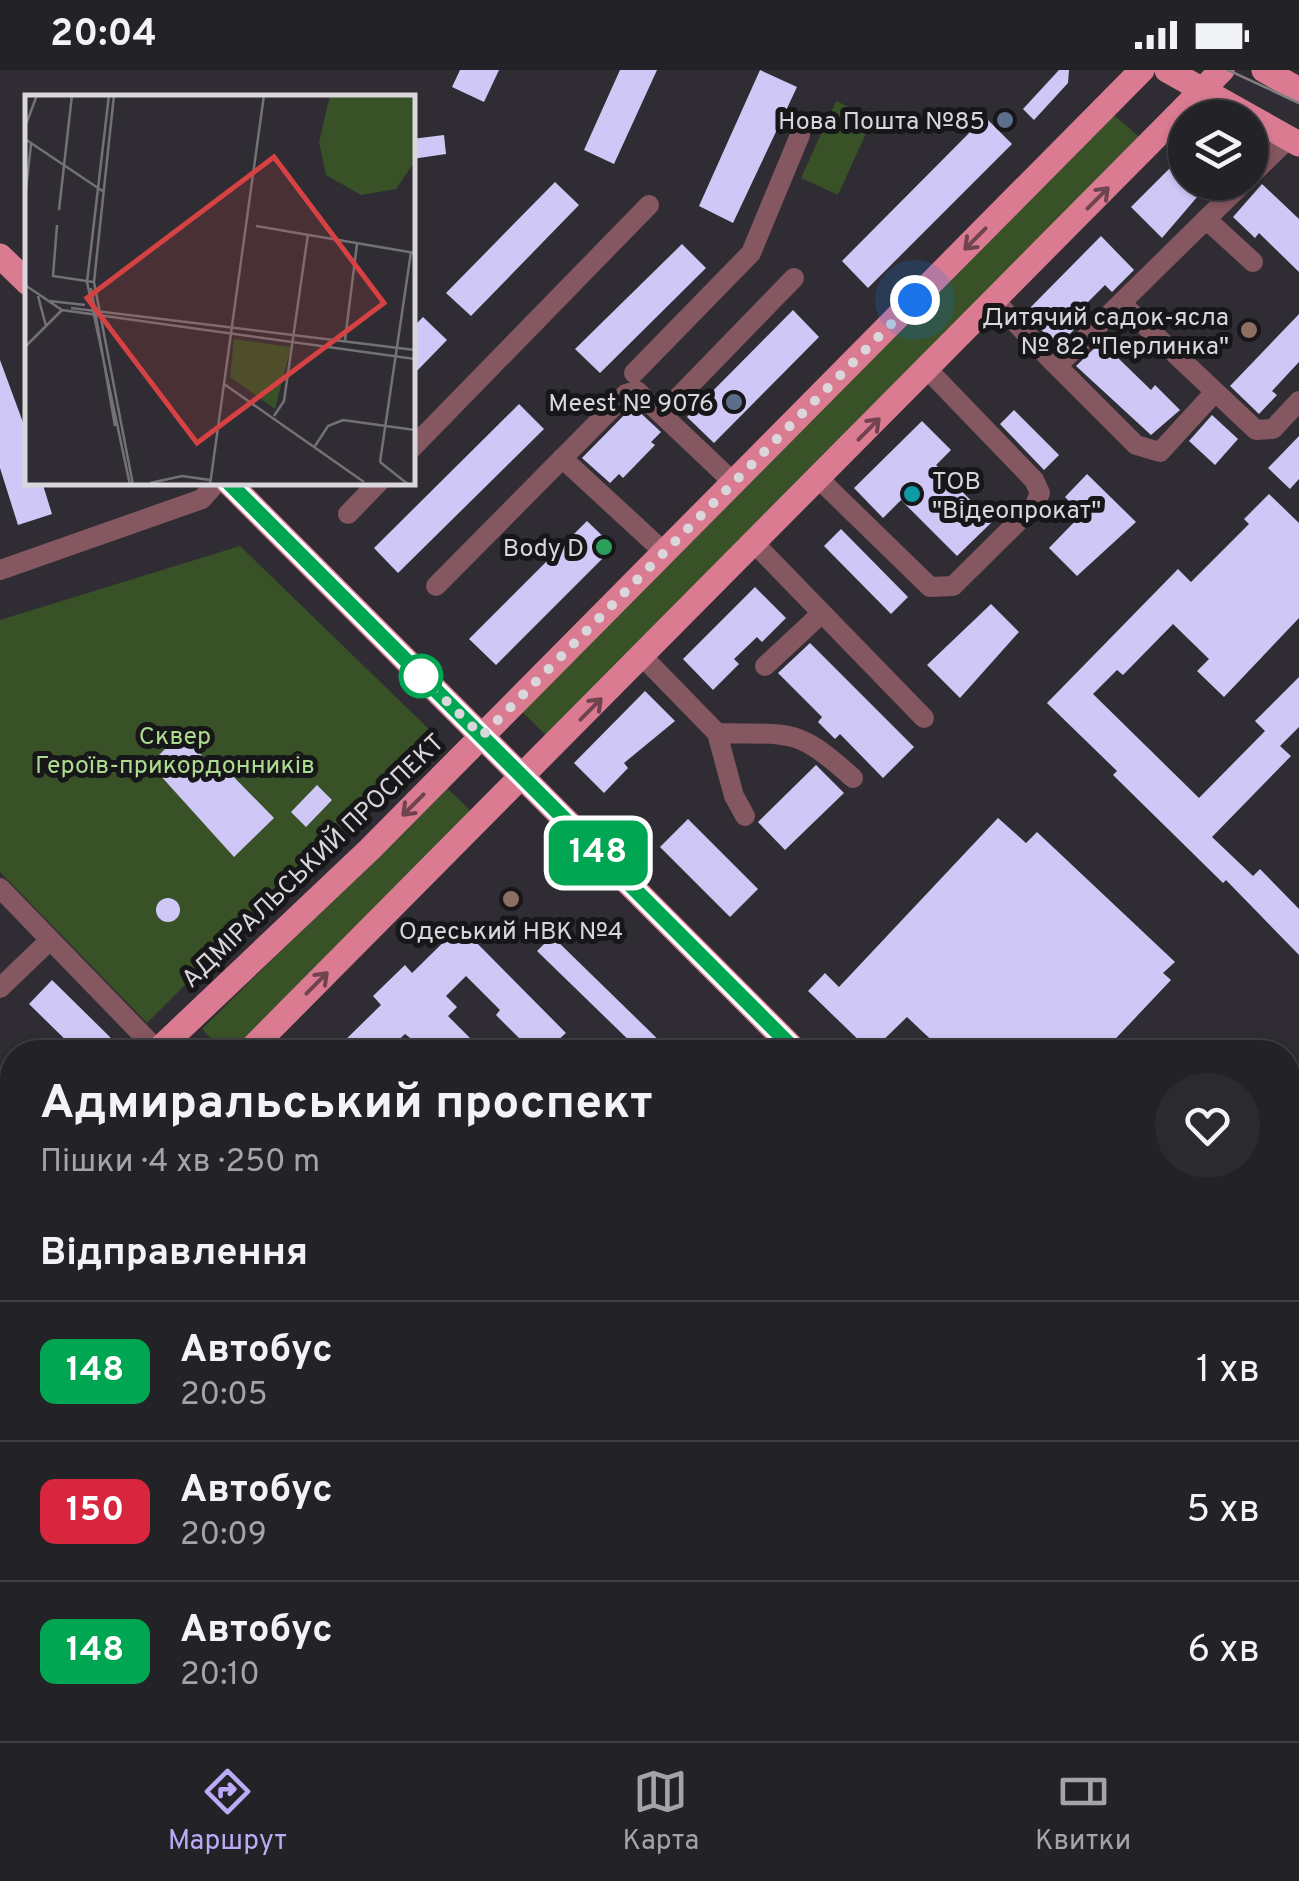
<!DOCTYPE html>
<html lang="uk">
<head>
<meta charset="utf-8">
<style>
  :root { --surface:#232226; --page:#2b2a2e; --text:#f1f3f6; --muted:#a3a4a7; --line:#403f43; --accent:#bbaaf6 }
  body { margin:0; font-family:Overpass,sans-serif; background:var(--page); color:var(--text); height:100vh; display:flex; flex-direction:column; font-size:38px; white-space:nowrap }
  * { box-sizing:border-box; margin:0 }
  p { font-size:32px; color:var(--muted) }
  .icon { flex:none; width:55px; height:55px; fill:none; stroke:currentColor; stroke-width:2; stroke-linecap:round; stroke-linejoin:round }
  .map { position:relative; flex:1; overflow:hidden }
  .details { position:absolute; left:0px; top:970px; width:1300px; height:702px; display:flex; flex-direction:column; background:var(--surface); border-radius:40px 40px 0 0; box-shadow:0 2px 8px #0004,0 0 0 2px var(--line) }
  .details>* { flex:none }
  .badge { padding:0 20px; border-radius:15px; font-size:35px; line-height:65px }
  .controls { position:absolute; left:1168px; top:30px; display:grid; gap:20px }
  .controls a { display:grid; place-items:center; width:100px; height:100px; border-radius:50%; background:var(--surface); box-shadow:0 2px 8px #0004,0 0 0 2px var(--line); font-size:50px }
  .you { position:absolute; width:50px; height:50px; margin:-25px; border:8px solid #fff; border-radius:50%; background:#1a73e8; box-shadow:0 0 0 15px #1a73e833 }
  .map>.badge { position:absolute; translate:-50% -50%; box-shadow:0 0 0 5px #fff }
  h2 { padding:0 40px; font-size:38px; line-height:90px }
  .round { display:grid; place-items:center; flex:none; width:105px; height:105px; border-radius:52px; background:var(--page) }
  .headline { display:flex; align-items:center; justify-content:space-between; height:170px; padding:0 40px }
  h1 { font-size:48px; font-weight:700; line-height:75px }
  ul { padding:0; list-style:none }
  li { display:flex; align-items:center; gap:30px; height:140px; padding:0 40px; border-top:2px solid var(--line) }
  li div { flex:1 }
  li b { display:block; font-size:38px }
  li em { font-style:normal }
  li .badge { min-width:110px; font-weight:700; text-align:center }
  .status { display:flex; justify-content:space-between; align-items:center; height:70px; padding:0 50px; background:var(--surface); direction:ltr }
  .status svg { height:28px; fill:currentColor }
  .tabs { display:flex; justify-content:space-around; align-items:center; height:140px; border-top:2px solid var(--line); background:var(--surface); font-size:28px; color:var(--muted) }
  .tabs a { display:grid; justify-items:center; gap:5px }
  .tabs .selected { color:var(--accent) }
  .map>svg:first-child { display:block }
</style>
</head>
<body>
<div class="status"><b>20:04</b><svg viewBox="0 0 49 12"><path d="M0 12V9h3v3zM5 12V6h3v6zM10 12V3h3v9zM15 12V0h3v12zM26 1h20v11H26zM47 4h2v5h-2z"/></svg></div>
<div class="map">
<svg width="1299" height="1671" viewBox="0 0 1299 1671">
  <rect width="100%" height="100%" fill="#2f2d33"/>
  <path fill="#385127" d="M836 31 873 48 838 125 801 108Z
    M1114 45 1145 72 552 671 521 641Z
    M240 476 435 665 147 953 0 802V550Z
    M446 717 477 747 244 982H224L202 959Z
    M12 1151V1215L0 1227V1164Z"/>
  <path fill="#cfc8f7" d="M460 0H499L484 32 452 17Z
    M620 0H657L614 94 584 80Z
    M760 0 797 17 733 153 699 136Z
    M1059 0H1069L1068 13 1034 50 1023 39Z
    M985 47 1012 74 868 218 842 191Z
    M444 65 446 84 412 89V69Z
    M1185 83V112H1210L1162 168 1131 137Z
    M555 112 579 135 471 246 446 223Z
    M1262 114 1299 149V202L1259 163 1255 168 1233 147Z
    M1101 166 1134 200 1112 222 1105 215 1070 250 1077 257 1057 276 1025 243Z
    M682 174 706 198 600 303 575 279Z
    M793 240 819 267 714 373 687 347Z
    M1299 244V292L1272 321 1277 325 1259 344 1230 316Z
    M423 247 447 270 412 306V258Z
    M1106 267 1122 282 1117 287 1151 320 1155 315 1180 340 1151 365 1076 296Z
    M0 290 28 366V412H42L52 444 18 455 0 398Z
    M519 334 544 359 398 503 374 478Z
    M633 336 661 362 651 372 655 375 623 408 619 404 610 413 582 388Z
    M1014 340 1059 385 1044 400 1000 354Z
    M1212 345 1238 369 1215 395 1189 371Z
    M922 351 951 380 936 395 992 452 957 486 901 430 883 448 854 418Z
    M1299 366V409L1290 419 1268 398Z
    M1087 404 1136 452 1077 506 1049 478 1082 444 1065 427Z
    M1269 424 1299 453V548L1224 627 1197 601 1209 589 1173 554 1123 605 1117 600 1093 624 1199 728 1265 661 1255 651 1299 607V657L1280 676 1291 686 1212 767 1253 806 1260 799 1299 839V885L1226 810 1223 813 1113 705 1117 701 1047 633 1178 499 1191 512 1249 454 1244 449Z
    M587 451 614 477 496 595 469 569Z
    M841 459 908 527 891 544 824 476Z
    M755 517 786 548 762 572 757 567 734 589 739 594 713 620 683 589Z
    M991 534 1019 562 960 628 927 595Z
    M810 573 914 677 883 708 840 664 835 669 818 652 822 647 778 603Z
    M645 621 675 651 624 693 628 698 604 723 574 693Z
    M180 664 221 704 226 699 274 748 234 787 150 694Z
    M816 695 844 723 785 780 758 752Z
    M317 715 332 730 306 757 291 742Z
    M998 748 1026 773 1037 762 1175 892 1163 903 1171 910 1103 982H944L907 947 871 982 808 921 825 903 839 917Z
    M688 749 758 819 730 847 660 777Z
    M156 840a12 12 0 1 1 24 0a12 12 0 1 1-24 0Z
    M460 856 566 963 545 982H533L496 945 500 940 466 906 446 926 457 937 448 946 484 982H428L405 964 386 982H333L381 935 373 926 405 895 412 903Z
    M552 866 671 982H641L537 881Z
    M52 910 110 967 112 982H78L29 934Z"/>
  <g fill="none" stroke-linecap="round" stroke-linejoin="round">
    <path stroke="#855760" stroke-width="20" d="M1250 106 1289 68
      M1206 149 1253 192
      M996 232 1053 292 1064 289 1244 112
      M1121 233 1256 360 1273 359 1299 331
      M1053 292 1136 375 1160 382 1215 322
      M634 303 751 183 800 65
      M662 344 794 208
      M412 378 649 135
      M562 388 664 482
      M819 409 930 517 953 516 1035 435 1040 423 1034 410 928 300
      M348 444 379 412
      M755 474 924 648
      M0 500 202 429 217 412
      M436 516 626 324 637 321 733 412
      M643 587 717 663C792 665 795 656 853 708
      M765 596 822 543
      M717 663 734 726 745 746
      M0 818 159 982
      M0 918 50 870
      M0 1015 12 1002
      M0 1339 12 1352
      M0 1371 12 1359
      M0 1481 5 1487 0 1491
      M160 1660 170 1671
      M331 1660 342 1671
      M88 1671 100 1660
      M562 1671 574 1660
      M642 1671 653 1660
      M1054 1671 1061 1660"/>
    <path stroke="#da7b91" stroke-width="25" d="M1167 0 1299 74
      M1264 0 1299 20
      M0 186 28 213
      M228 412 797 982
      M156 982 369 780 1142 0
      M248 982 1222 0
      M0 1143 12 1130
      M0 1232 12 1220
      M1288 1473 1299 1485"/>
    <path stroke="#807e83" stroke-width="2.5" d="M1228 0 1299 33"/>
  </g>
  <defs><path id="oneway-shaft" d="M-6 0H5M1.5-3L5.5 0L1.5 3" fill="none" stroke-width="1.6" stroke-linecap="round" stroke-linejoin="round" transform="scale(2.5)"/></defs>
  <g stroke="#6f434f">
    <use href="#oneway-shaft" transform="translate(1098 128) rotate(-45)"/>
    <use href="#oneway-shaft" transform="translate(975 169) rotate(135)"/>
    <use href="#oneway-shaft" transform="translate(869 359) rotate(-45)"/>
    <use href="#oneway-shaft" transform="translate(591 639) rotate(-45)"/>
    <use href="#oneway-shaft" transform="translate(413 735) rotate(135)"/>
    <use href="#oneway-shaft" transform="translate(317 913) rotate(-45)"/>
  </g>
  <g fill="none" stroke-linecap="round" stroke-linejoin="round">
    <defs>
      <path id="line" d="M228 412 797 982"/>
    </defs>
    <use href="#line" stroke="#fff" stroke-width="22"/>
    <use href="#line" stroke="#00a651" stroke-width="15"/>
    <path stroke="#d9d7db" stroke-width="10" stroke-dasharray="0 18" d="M421 606 482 666 915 230"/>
  </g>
  <g fill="#5c6f8a" stroke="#171619" stroke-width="4">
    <circle cx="1005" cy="50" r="10"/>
    <circle cx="734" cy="332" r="10"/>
  </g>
  <g fill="#8d6e63" stroke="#171619" stroke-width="4">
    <circle cx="1249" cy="260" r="10"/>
    <circle cx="511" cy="829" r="10"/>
  </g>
  <circle fill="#0f9aa8" stroke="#171619" stroke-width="4" cx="912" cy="424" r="10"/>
  <circle fill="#2e9e5b" stroke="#171619" stroke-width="4" cx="604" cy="477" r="10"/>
  <circle fill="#fff" stroke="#00a651" stroke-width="5" cx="421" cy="606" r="20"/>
  <g text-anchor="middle" stroke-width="10" stroke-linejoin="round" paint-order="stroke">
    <g font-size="25" fill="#d9d7db" stroke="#171619" text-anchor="end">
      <text x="985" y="59">Нова Пошта №85</text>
      <text x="1229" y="255">Дитячий садок-ясла<tspan x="1229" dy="29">№ 82 "Перлинка"</tspan></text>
      <text x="714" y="341">Meest № 9076</text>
      <text x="932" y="419" text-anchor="start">ТОВ<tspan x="932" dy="29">"Відеопрокат"</tspan></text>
      <text x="584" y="486">Body D</text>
      <text x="511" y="869" text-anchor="middle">Одеський НВК №4</text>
    </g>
    <g font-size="25" fill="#acda8f" stroke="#171619">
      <text x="175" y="674">Сквер<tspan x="175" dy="29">Героїв-прикордонників</tspan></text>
    </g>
    <g font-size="25" fill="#d9d7db" stroke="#171619">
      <text transform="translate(312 790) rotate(-44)" y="9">АДМІРАЛЬСЬКИЙ ПРОСПЕКТ</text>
    </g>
  </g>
  <g transform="translate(25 25)">
    <rect width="390" height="390" fill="#2f2d33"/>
    <path d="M305 0H390V66L371 94 336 100 301 80 294 47ZM209 244 266 252 250 314 205 282Z" fill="#385127"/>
    <path fill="none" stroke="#737176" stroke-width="2.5" d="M84 0 62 187 105 390M89 0 69 187 108 390M0 32 12 0M0 44 79 97M0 104 6 49M34 115 47 0M32 130 28 181 68 187M231 131 390 158M0 190 37 215 390 264M66 193 90 331M13 201 21 231M25 206 60 210M46 213 390 255M320 245 332 149M0 252 37 215M199 289 339 387M249 321 259 306 283 139M290 351 303 331 318 325 390 335M355 367 386 157M355 367 384 390M125 388 157 381 185 385M185 390 239 0"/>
    <path fill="#d64243" fill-opacity="0.15" stroke="#d64243" stroke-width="5" d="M249 62 359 208 172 348 62 203Z"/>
    <rect width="390" height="390" fill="none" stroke="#d9d7db" stroke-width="5"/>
  </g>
</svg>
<div class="controls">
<a><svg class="icon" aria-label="layers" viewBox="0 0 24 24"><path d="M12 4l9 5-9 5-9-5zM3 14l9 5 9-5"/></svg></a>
</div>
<div class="you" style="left:915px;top:230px"></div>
<b class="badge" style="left:598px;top:783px;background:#00a651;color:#fff">148</b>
<section class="details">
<div class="headline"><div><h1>Адмиральський проспект</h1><p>Пішки · 4 хв · 250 m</p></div><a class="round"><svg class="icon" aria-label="heart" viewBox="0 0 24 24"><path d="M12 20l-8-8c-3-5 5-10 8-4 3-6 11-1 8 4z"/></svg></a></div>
<h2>Відправлення</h2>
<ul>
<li><span class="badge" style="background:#00a651;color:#fff">148</span><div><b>Автобус</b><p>20:05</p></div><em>1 хв</em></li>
<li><span class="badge" style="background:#d7263d;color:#fff">150</span><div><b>Автобус</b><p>20:09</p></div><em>5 хв</em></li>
<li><span class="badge" style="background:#00a651;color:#fff">148</span><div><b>Автобус</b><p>20:10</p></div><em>6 хв</em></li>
</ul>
</section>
</div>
<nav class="tabs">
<a class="selected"><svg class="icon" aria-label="directions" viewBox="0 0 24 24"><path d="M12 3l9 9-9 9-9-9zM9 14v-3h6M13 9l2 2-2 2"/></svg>Маршрут</a>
<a><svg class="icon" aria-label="map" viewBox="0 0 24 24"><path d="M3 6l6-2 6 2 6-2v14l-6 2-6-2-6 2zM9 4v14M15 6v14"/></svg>Карта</a>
<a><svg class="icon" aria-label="tickets" viewBox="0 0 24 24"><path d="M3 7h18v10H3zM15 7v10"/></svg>Квитки</a>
</nav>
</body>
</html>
